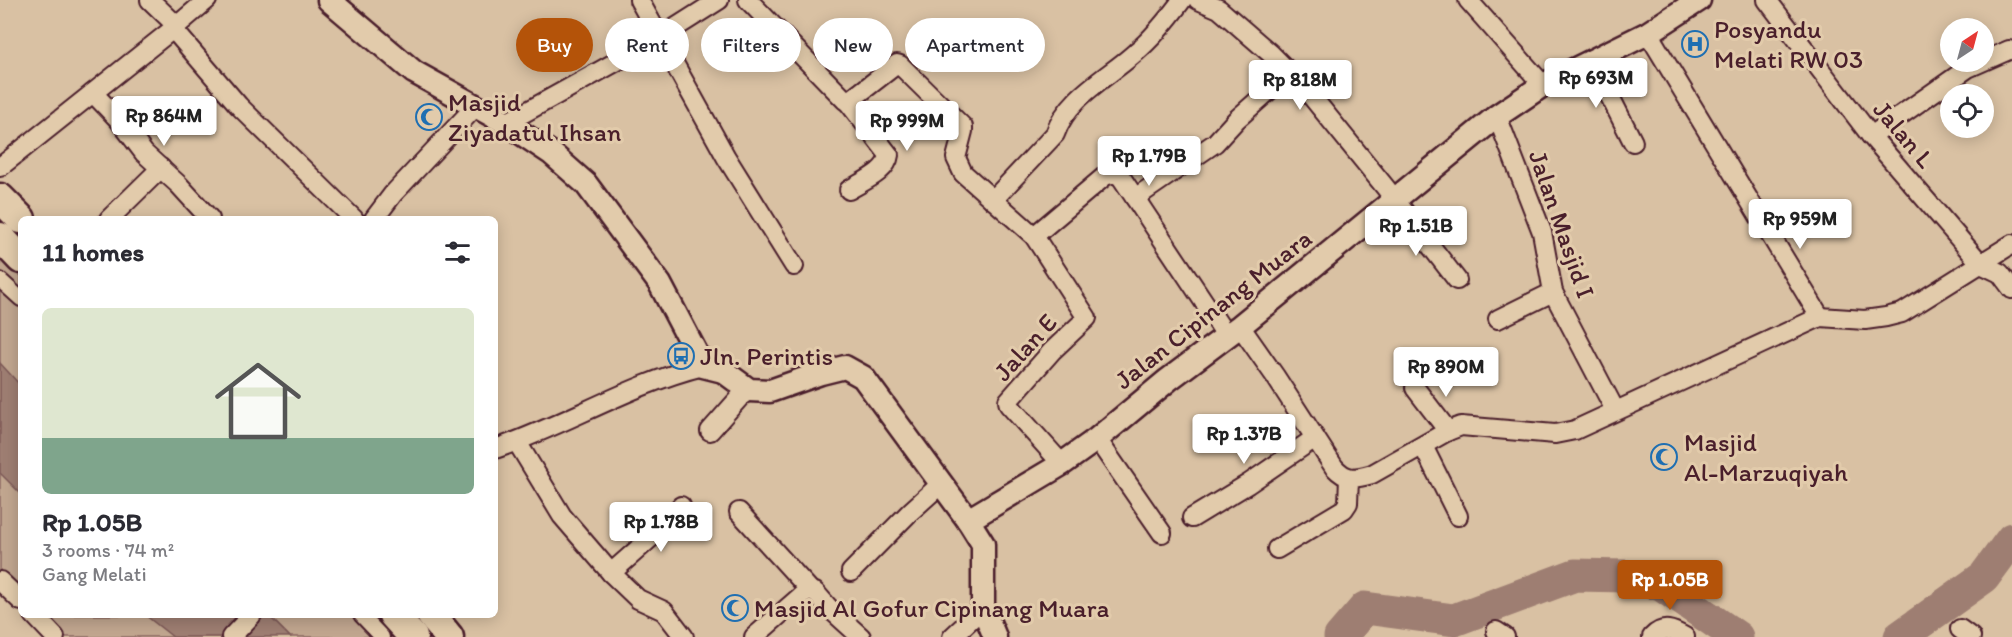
<!DOCTYPE html>
<html lang="en">
<head>
<meta charset="utf-8">
<style>
	:root { --surface:#fff; --page:#f7f7f7; --text:#2b2b33; --muted:#7c7c81; --accent:#b45309 }
	body { margin:0; font-family:Itim,sans-serif; background:var(--page); color:var(--text); height:100vh; display:flex; flex-direction:column; font-size:22px; white-space:nowrap }
	* { box-sizing:border-box; margin:0 }
	p { font-size:20px; color:var(--muted) }
	.icon { flex:none; width:33px; height:33px; fill:none; stroke:currentColor; stroke-width:2; stroke-linecap:round; stroke-linejoin:round }
	.map { position:relative; flex:1; overflow:hidden }
	.sheet { position:absolute; left:18px; top:216px; width:480px; height:402px; display:flex; flex-direction:column; background:var(--surface); border-radius:9px; box-shadow:0 3px 15px #0003 }
	.sheet>* { flex:none }
	.guide { position:absolute; left:516px; top:18px; width:570px; height:54px; display:flex; gap:12px }
	.needle { width:39px; rotate:36deg }
	.tools { position:absolute; left:1940px; top:18px; display:grid; gap:12px }
	.tools a { display:grid; place-items:center; width:54px; height:54px; border-radius:50%; background:var(--surface); box-shadow:0 3px 15px #0003; font-size:30px }
	.price { position:absolute; translate:-50% -51px; padding:0 14px; border-radius:6px; background:#fff; color:#222; font-size:20px; line-height:39px; filter:drop-shadow(0 2px 3px #0008) }
	.price::after { content:''; position:absolute; left:50%; top:36px; width:18px; height:14px; margin-left:-9px; background:inherit; clip-path:polygon(0 0,100% 0,50% 100%) }
	.price.active { background:var(--accent); color:#fff }
	ul { padding:0; list-style:none }
	li { display:grid; align-content:center; gap:12px; height:318px; padding:0 24px }
	li span { display:grid; place-items:center; height:186px; border-radius:9px; color:#555 }
	li>.icon { margin-inline-start:auto }
	span .icon { width:108px; height:108px; fill:#fffc; stroke-width:1 }
	li b { font-size:26px }
	h2 { display:flex; justify-content:space-between; align-items:center; height:72px; padding:0 24px; font-size:26px }
	.chip { padding:0 21px; border-radius:27px; background:var(--surface); box-shadow:0 3px 15px #0003; font-size:21px; line-height:54px }
	.chip.active { background:var(--accent); color:#fff }
	.map>svg:first-child { display:block }
	.green { fill:#c1a68f; stroke:#86625d; stroke-width:1.5 }
	.water { fill:#9e7e72; stroke:#7c5856; stroke-width:1.5 }
	.lines { fill:none; stroke-linecap:round; stroke-linejoin:round }
	.river { stroke:#9e7e72; stroke-width:33 }
	.pedestrian-casing { stroke:#4a1f2b; stroke-width:18 }
	.minor-casing { stroke:#4a1f2b; stroke-width:22 }
	.tertiary-casing { stroke:#4a1f2b; stroke-width:27 }
	.primary-casing { stroke:#4a1f2b; stroke-width:33 }
	.pedestrian { stroke:#e2cbab; stroke-width:14 }
	.minor { stroke:#e2cbab; stroke-width:18 }
	.tertiary { stroke:#e2cbab; stroke-width:22 }
	.primary { stroke:#e2cbab; stroke-width:28 }
	.labels { text-anchor:middle; stroke-width:6; stroke-linejoin:round; paint-order:stroke }
	.poi-label { font-size:26px; fill:#4a1f2b; stroke:#e2cbab; text-anchor:start }
	.street-label { font-size:26px; fill:#4a1f2b; stroke:#e2cbab }
</style>
</head>
<body>
<div class="map">
<svg width="2012" height="637" viewBox="0 0 2012 637">
	<rect width="100%" height="100%" fill="#d9c1a3"/>
	<filter id="ink" filterUnits="userSpaceOnUse"><feTurbulence type="fractalNoise" baseFrequency=".0167" numOctaves="2"/><feDisplacementMap in="SourceGraphic" scale="12" xChannelSelector="R" yChannelSelector="G"/><feConvolveMatrix kernelMatrix="1 2 1 2 8 2 1 2 1" color-interpolation-filters="sRGB"/></filter>
	<g filter="url(#ink)">
		<!-- green -->
		<g class="green">
			<polygon points="0,238 21,259 21,605 0,584"/>
			<polygon points="31,615 250,615 228,637 53,637"/>
			<polygon points="268,615 393,615 413,637 290,637"/>
		</g>
		<!-- water -->
		<g class="water">
			<polygon points="0,363 21,386 21,494 0,473"/>
			<polygon points="145,615 268,615 290,637 173,637"/>
		</g>
		<g class="lines">
			<!-- river -->
			<g class="river">
				<polyline points="1340,637 1365,608 1454,620 1575,575 1626,576 1661,585 1737,637"/>
				<polyline points="1900,637 1984,577 2012,539"/>
			</g>
			<defs>
				<g id="pedestrian">
					<polyline points="0,280 21,299"/>
					<polyline points="361,615 382,637"/>
				</g>
				<g id="minor">
					<polyline points="150,0 177,26"/>
					<polyline points="639,0 726,157 794,266"/>
					<polyline points="748,0 845,100 848,102 897,64 900,65 963,127 963,131 956,158 963,173 1034,236 1087,318 1052,351 1008,401 1009,405 1062,464"/>
					<polyline points="1198,0 1219,9 1271,54 1304,87 1385,187 1457,280"/>
					<polyline points="1468,0 1543,85"/>
					<polyline points="1767,0 1871,136 1981,264 2000,273 2012,289"/>
					<polyline points="173,29 239,106 354,219"/>
					<polyline points="1648,33 1820,317"/>
					<polyline points="1592,61 1633,142"/>
					<polyline points="93,93 119,120 144,153 179,185 210,219"/>
					<path d="M848 102 889 155C887 172 863 181 849 190"/>
					<polyline points="1497,116 1542,232 1553,292 1615,410"/>
					<polyline points="506,123 659,38 719,0"/>
					<polyline points="1871,136 1968,68 2009,50"/>
					<polyline points="0,167 173,29 207,0"/>
					<polyline points="1135,198 1215,143 1237,119 1290,72"/>
					<path d="M993 200 1055 134C1068 96 1109 77 1136 52 1154 37 1168 19 1182 0"/>
					<polyline points="109,219 161,168"/>
					<polyline points="374,219 393,194 475,107"/>
					<polyline points="1034,236 1105,176 1114,173 1121,177 1226,335"/>
					<polyline points="1498,319 1553,292"/>
					<path d="M1240 326 1275 376 1334 467C1347 481 1354 479 1372 474L1448 431 1461 426 1555 434 1575 430 1820 317 1865 320 1886 317 1902 313 2012 244"/>
					<polyline points="1415,388 1448,431"/>
					<polyline points="710,431 741,396 749,390"/>
					<polyline points="1097,439 1162,533"/>
					<polyline points="517,442 562,516 611,573 638,599 664,611 684,637"/>
					<polyline points="1423,446 1458,516"/>
					<path d="M495 449C566 425 630 384 703 366"/>
					<polyline points="739,512 809,589 754,637"/>
					<polyline points="1192,518 1248,484 1315,438"/>
					<polyline points="1277,549 1344,509 1348,503 1349,478"/>
					<polyline points="851,572 910,512 942,483"/>
					<polyline points="611,573 663,527 681,506"/>
					<polyline points="0,581 21,601"/>
					<polyline points="815,592 828,607 861,637"/>
					<polyline points="34,615 55,637"/>
					<polyline points="1960,629 1971,637"/>
					<polyline points="1496,631 1505,637"/>
					<polyline points="231,637 252,615"/>
					<polyline points="952,637 983,608"/>
					<path d="M1652 637C1663 625 1673 630 1685 637"/>
				</g>
				<g id="tertiary">
					<polyline points="329,0 414,72 506,123 551,153 586,184 660,284 703,366 723,371 749,390 770,391 821,373 845,367 863,377 968,520 983,544 983,608 995,637"/>
					<polyline points="968,520 1062,464 1097,439 1168,380 1240,326 1497,116 1543,85 1648,33 1699,0"/>
				</g>
				<g id="primary">
					<polyline points="0,198 21,219"/>
					<polyline points="0,237 21,259"/>
					<polyline points="393,615 413,637"/>
					<polyline points="431,615 449,637"/>
				</g>
			</defs>
			<!-- pedestrian casing -->
			<use href="#pedestrian" class="pedestrian-casing"/>
			<!-- minor casing -->
			<use href="#minor" class="minor-casing"/>
			<!-- tertiary casing -->
			<use href="#tertiary" class="tertiary-casing"/>
			<!-- primary casing -->
			<use href="#primary" class="primary-casing"/>
			<!-- pedestrian -->
			<use href="#pedestrian" class="pedestrian"/>
			<!-- minor -->
			<use href="#minor" class="minor"/>
			<!-- tertiary -->
			<use href="#tertiary" class="tertiary"/>
			<!-- primary -->
			<use href="#primary" class="primary"/>
		</g>
	</g>
	<!-- icons -->
	<defs>
		<symbol id="hospital-ring" viewBox="-11 -11 22 22"><circle r="9.5" fill="#e2cbab" stroke="#1f6fb2" stroke-width="1.5"/><path d="M-5-5h3v3.5h4V-5h3V5h-3V1.5h-4V5h-3Z" fill="#1f6fb2"/></symbol>
		<symbol id="mosque-ring" viewBox="-11 -11 22 22"><circle r="9.5" fill="#e2cbab" stroke="#1f6fb2" stroke-width="1.5"/><path d="M3.5-4.9A6 6 0 1 0 3.5 4.9A5 5 0 1 1 3.5-4.9Z" fill="#1f6fb2"/></symbol>
		<symbol id="bus-ring" viewBox="-11 -11 22 22"><circle r="9.5" fill="#e2cbab" stroke="#1f6fb2" stroke-width="1.5"/><path d="M-5-6H5V4H4V6H2V4H-2V6H-4V4H-5ZM-3.5-4V0h7V-4ZM-3.5 1.2v1.5H-2V1.2ZM2 1.2v1.5H3.5V1.2Z" fill="#1f6fb2"/></symbol>
	</defs>
	<g fill-rule="evenodd">
		<use href="#hospital-ring" x="1680" y="29" width="30" height="30"/>
		<use href="#mosque-ring" x="414" y="102" width="30" height="30"/>
		<use href="#bus-ring" x="666" y="341" width="30" height="30"/>
		<use href="#mosque-ring" x="1649" y="442" width="30" height="30"/>
		<use href="#mosque-ring" x="720" y="593" width="30" height="30"/>
	</g>
	<g class="labels">
		<!-- poi labels -->
		<g class="poi-label">
			<text x="1714" y="38">Posyandu<tspan x="1714" dy="30">Melati RW 03</tspan></text>
			<text x="448" y="111">Masjid<tspan x="448" dy="30">Ziyadatul Ihsan</tspan></text>
			<text x="700" y="365">Jln. Perintis</text>
			<text x="1684" y="451">Masjid<tspan x="1684" dy="30">Al-Marzuqiyah</tspan></text>
			<text x="754" y="617">Masjid Al Gofur Cipinang Muara</text>
		</g>
		<!-- street labels -->
		<g class="street-label">
			<text transform="translate(1904 134) rotate(50)" y="9">Jalan L</text>
			<text transform="translate(1562 224) rotate(71)" y="9">Jalan Masjid I</text>
			<text transform="translate(1213 309) rotate(-38)" y="9">Jalan Cipinang Muara</text>
			<text transform="translate(1025 347) rotate(-48)" y="9">Jalan E</text>
		</g>
	</g>
</svg>
<div class="tools">
<a><svg class="needle" viewBox="-14 -14 28 28"><path d="M0-13l5 13h-10z" fill="#e53935"/><path d="M0 13l5-13h-10z" fill="#7c7c81"/></svg></a>
<a><svg class="icon" aria-label="locate" viewBox="0 0 24 24"><circle cx="12" cy="12" r="6"/><path d="M12 2v4M12 18v4M2 12h4M18 12h4"/></svg></a>
</div>
<b class="price" style="left:1596px;top:109px">Rp 693M</b>
<b class="price" style="left:1300px;top:111px">Rp 818M</b>
<b class="price" style="left:164px;top:147px">Rp 864M</b>
<b class="price" style="left:907px;top:152px">Rp 999M</b>
<b class="price" style="left:1149px;top:187px">Rp 1.79B</b>
<b class="price" style="left:1800px;top:250px">Rp 959M</b>
<b class="price" style="left:1416px;top:257px">Rp 1.51B</b>
<b class="price" style="left:1446px;top:398px">Rp 890M</b>
<b class="price" style="left:1244px;top:465px">Rp 1.37B</b>
<b class="price" style="left:661px;top:553px">Rp 1.78B</b>
<b class="price active" style="left:1670px;top:611px">Rp 1.05B</b>
<div class="guide">
<a class="chip active">Buy</a>
<a class="chip">Rent</a>
<a class="chip">Filters</a>
<a class="chip">New</a>
<a class="chip">Apartment</a>
</div>
<section class="sheet">
<h2>11 homes<svg class="icon" aria-label="filters" viewBox="0 0 24 24"><path d="M4 7h16M4 17h16"/><circle cx="9" cy="7" r="2"/><circle cx="15" cy="17" r="2"/></svg></h2>
<ul>
<li><span style="background:linear-gradient(#dfe7d0 70%,#7fa58c 0)"><svg class="icon" aria-label="home" viewBox="0 0 24 24"><path d="M3 11l9-7 9 7M6 9v11h12V9"/></svg></span><div><b>Rp 1.05B</b><p>3 rooms · 74 m²</p><p>Gang Melati</p></div></li>
</ul>
</section>
</div>
</body>
</html>
